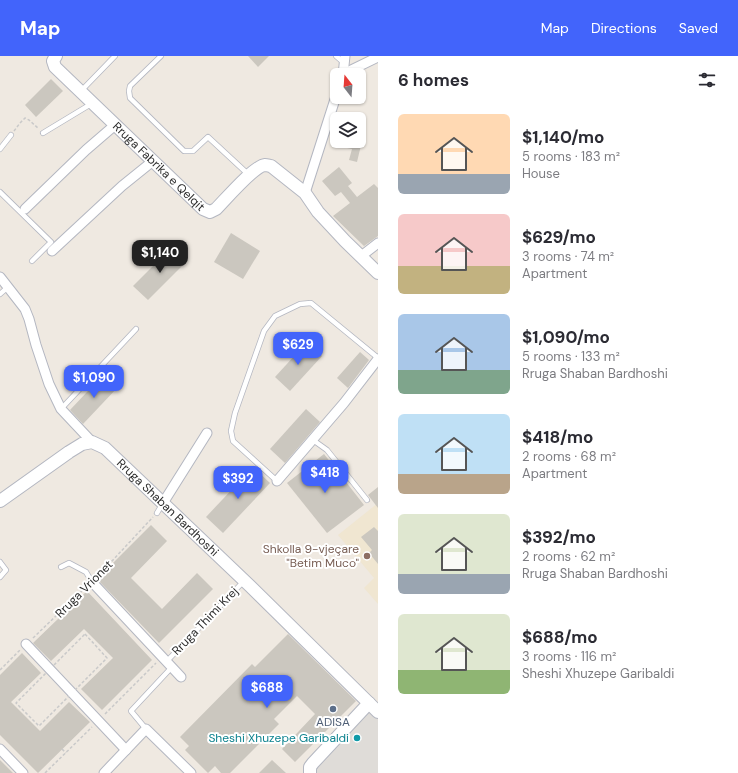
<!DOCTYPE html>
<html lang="en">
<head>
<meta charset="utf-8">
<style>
	:root { --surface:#fff; --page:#f7f7f7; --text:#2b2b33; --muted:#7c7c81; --accent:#4264fb }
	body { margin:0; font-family:"DM Sans",sans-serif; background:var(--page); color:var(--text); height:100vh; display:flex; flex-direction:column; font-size:15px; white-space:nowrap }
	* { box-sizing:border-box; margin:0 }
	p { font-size:13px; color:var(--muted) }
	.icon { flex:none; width:22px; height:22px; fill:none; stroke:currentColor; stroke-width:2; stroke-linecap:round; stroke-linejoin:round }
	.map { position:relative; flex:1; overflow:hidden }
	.panel { display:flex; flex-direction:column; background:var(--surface); width:360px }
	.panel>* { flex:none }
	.needle { width:26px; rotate:343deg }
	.tools { position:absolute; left:330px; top:12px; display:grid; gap:8px }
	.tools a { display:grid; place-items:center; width:36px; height:36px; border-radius:6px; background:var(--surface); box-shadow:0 1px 3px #0004; font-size:20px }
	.price { position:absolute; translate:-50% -34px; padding:0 9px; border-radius:8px; background:var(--accent); color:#fff; font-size:13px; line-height:26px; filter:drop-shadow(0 1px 2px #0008) }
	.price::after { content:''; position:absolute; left:50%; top:24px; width:12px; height:9px; margin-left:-6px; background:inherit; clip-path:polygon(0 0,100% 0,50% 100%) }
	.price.current { background:#222; color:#fff }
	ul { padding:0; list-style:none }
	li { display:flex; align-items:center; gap:12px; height:100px; padding:0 20px }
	li span { display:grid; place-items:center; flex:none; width:112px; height:80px; border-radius:6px; color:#555 }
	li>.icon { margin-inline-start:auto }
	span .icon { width:48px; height:48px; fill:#fffc; stroke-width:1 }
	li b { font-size:17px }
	h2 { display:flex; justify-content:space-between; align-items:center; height:48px; padding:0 20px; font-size:17px }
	header { display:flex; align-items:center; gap:24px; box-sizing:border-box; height:56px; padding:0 20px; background:var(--accent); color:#fff }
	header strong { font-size:19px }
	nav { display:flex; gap:22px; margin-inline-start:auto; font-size:14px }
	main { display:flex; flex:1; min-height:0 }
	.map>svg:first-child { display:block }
	.education { fill:#f0e6d1 }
	.plaza { fill:#dfdcd8 }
	.building { fill:#cbc7bf }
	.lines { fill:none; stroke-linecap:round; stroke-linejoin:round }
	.service-casing { stroke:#b4b7c1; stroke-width:6 }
	.minor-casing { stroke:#b4b7c1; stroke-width:11 }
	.tertiary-casing { stroke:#b4b7c1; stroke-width:14 }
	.path { stroke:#c9c9c9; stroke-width:1.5; stroke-dasharray:3 2; stroke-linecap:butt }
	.service { stroke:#fff; stroke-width:4.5 }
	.minor { stroke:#fff; stroke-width:9 }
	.tertiary { stroke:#fff; stroke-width:12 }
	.education-dot { fill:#8d6e63; stroke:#fff; stroke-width:1.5 }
	.service-dot { fill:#5c6f8a; stroke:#fff; stroke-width:1.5 }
	.culture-dot { fill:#0f9aa8; stroke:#fff; stroke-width:1.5 }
	.labels { text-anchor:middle; stroke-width:4; stroke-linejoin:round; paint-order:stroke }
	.street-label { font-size:12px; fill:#2e2e2e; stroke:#fff }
	.education-label { font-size:12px; fill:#785e54; stroke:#fff; text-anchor:end }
	.service-label { font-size:12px; fill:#4e5e75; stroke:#fff }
	.culture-label { font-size:12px; fill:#0d838f; stroke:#fff; text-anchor:end }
</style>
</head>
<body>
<header>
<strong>Map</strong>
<nav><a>Map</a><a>Directions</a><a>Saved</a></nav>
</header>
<main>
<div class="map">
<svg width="378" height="717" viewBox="0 0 378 717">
	<rect width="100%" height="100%" fill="#efe9e1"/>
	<!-- education -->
	<polygon class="education" points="378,447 378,548 364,532 374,522 338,479"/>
	<!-- plaza -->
	<polygon class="plaza" points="369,647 378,656 378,717 310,717"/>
	<!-- building -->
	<g class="building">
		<polygon points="248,0 269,0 258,11"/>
		<polygon points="51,23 63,35 36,61 25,49"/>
		<polygon points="349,85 362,85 357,106 349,104 352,93 347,92"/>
		<polygon points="339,111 352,127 348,130 357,141 374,128 378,132 378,180 364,190 333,160 350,147 341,136 335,140 322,125"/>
		<polygon points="231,177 260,195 243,223 214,206"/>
		<polygon points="171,192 186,206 148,244 133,230"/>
		<polygon points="307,286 322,300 290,335 275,321"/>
		<polygon points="360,296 369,304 348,332 337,322"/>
		<polygon points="104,318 118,331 83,368 70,354"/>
		<polygon points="306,353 320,366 285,407 270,393"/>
		<polygon points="324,398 364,449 327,477 287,427"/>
		<polygon points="253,411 270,427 223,477 206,461"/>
		<polygon points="378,431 378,452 368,439"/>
		<polygon points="151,469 167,485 131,522 162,553 197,517 213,533 159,587 97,523"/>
		<polygon points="374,471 378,475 378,508 369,497 372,494 361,481"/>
		<polygon points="87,535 152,604 102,654 81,633 113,602 84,573 51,605 33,587"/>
		<polygon points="288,578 356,645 295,706 282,693 315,658 297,640 274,663 279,668 230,717 221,717 215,710 208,717 185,694 189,690 180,681 252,608 255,611"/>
		<polygon points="22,597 41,617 11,646 40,675 69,646 90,666 38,717 0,679 0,619"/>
		<polygon points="0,704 13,717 0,717"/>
		<polygon points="272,704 286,717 259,717"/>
	</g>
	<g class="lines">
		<defs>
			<g id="service">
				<polyline points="161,0 130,30 129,35 130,42 184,95 193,95 208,81 249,119"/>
				<polyline points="336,0 343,6"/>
				<polyline points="81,35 115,0"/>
				<polyline points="43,77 91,48"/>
				<polyline points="0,93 11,79"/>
				<polyline points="0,136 51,186 32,205"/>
				<polyline points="0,238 8,231"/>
				<polyline points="61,353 136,273"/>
				<polyline points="313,384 327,394 367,444"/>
				<polyline points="277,425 233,385 231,375 235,357 264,275 275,260 300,248 311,247 378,302"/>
				<polyline points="157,457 163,447"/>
				<polyline points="0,506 6,514 0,521"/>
				<polyline points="61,511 69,507 86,516 92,526"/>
				<polyline points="167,605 244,525"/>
				<polyline points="146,673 131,655 172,611"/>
			</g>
			<g id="minor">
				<polyline points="343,18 378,1"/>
				<polyline points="343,19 345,0"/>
				<polyline points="305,137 337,37"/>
				<polyline points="25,153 86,94 115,69"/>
				<polyline points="52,195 122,130 153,105"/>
				<polyline points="360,201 378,187"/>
				<polyline points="0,221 25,253 29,263 36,289 49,328 61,353 92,386"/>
				<polyline points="277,425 344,347 378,303"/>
				<polyline points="163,447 207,377"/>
				<polyline points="92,526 181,621"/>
				<polyline points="26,588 126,694"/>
				<polyline points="0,693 23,717"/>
				<polyline points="104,717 146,673 191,717"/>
			</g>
			<g id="tertiary">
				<path id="s1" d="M56 0 53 5 55 11 203 153 210 156 216 153C225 144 254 110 265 109 267 109 270 110 271 110L305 137 318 156 345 185 378 217"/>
				<path id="s2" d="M0 445 69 396 82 388 92 386 105 392 250 530 378 656"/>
				<polyline points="310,717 310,711 313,707 369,647"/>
			</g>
		</defs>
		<!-- service casing -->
		<use href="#service" class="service-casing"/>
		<!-- minor casing -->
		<use href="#minor" class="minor-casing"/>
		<!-- tertiary casing -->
		<use href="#tertiary" class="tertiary-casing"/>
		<!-- path -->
		<g class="path">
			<polyline points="14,75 20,67 25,62 29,64 39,73"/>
			<polyline points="98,520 153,461"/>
			<polygon points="85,578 107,602 39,670 16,647"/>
			<polyline points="33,582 85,532"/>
			<polyline points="0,614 20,594"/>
			<polyline points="105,658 156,607"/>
			<polyline points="62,693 66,697"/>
			<polyline points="45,717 92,671"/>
		</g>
		<!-- service -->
		<use href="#service" class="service"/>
		<!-- minor -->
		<use href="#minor" class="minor"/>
		<!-- tertiary -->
		<use href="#tertiary" class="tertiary"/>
	</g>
	<!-- markers -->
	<circle class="education-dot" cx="367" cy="500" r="4"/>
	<circle class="service-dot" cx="333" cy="653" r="4"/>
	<circle class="culture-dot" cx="357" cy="682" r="4"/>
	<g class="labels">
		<!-- street labels -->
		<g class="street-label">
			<text dy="4" stroke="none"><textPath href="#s1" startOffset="156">Rruga Fabrika e Qelqit</textPath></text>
			<text dy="4" stroke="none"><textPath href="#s2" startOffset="211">Rruga Shaban Bardhoshi</textPath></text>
			<text transform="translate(84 533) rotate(-45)" y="4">Rruga Vrionet</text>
			<text transform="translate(205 565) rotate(-46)" y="4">Rruga Thimi Krej</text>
		</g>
		<!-- education labels -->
		<g class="education-label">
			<text x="359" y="497">Shkolla 9-vjeçare<tspan x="359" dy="14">"Betim Muco"</tspan></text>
		</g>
		<!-- service labels -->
		<g class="service-label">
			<text x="333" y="670">ADISA</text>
		</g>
		<!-- culture labels -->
		<g class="culture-label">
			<text x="349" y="686">Sheshi Xhuzepe Garibaldi</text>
		</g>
	</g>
</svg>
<div class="tools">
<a><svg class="needle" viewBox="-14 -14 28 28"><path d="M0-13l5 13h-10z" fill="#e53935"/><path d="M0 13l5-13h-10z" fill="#7c7c81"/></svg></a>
<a><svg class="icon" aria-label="layers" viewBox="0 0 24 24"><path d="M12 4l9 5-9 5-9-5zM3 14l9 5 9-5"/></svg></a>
</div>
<b class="price current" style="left:160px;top:218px">$1,140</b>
<b class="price" style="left:298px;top:310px">$629</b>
<b class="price" style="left:94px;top:343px">$1,090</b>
<b class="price" style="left:325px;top:438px">$418</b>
<b class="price" style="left:238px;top:444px">$392</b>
<b class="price" style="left:267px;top:653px">$688</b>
</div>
<section class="panel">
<h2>6 homes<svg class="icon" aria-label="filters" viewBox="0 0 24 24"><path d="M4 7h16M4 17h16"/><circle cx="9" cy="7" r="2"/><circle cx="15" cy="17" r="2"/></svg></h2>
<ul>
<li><span style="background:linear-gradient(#ffd9b3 75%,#9aa5b1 0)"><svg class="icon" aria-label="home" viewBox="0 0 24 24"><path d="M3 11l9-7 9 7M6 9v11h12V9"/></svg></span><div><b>$1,140/mo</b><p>5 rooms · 183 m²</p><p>House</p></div></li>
<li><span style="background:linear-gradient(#f6c9c9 65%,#c2b280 0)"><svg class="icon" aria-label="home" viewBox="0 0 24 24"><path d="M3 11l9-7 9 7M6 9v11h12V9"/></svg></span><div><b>$629/mo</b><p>3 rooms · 74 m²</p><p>Apartment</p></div></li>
<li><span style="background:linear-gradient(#a9c7e8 70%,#7fa58c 0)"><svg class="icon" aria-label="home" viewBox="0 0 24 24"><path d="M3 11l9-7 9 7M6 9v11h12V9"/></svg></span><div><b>$1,090/mo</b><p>5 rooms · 133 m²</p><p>Rruga Shaban Bardhoshi</p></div></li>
<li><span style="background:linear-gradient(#bfe0f5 75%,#b9a48a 0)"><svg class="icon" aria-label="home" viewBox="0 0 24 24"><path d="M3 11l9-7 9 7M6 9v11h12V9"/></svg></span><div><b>$418/mo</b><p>2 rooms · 68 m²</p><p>Apartment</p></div></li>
<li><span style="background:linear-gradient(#dfe7d0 75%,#9aa5b1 0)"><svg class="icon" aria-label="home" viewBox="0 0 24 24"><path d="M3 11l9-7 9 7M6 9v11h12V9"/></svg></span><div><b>$392/mo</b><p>2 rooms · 62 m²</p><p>Rruga Shaban Bardhoshi</p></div></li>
<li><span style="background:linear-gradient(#dfe7d0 70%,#8fb573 0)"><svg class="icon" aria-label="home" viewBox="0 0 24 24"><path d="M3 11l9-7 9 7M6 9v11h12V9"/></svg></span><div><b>$688/mo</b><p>3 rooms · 116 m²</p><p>Sheshi Xhuzepe Garibaldi</p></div></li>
</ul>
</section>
</main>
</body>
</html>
